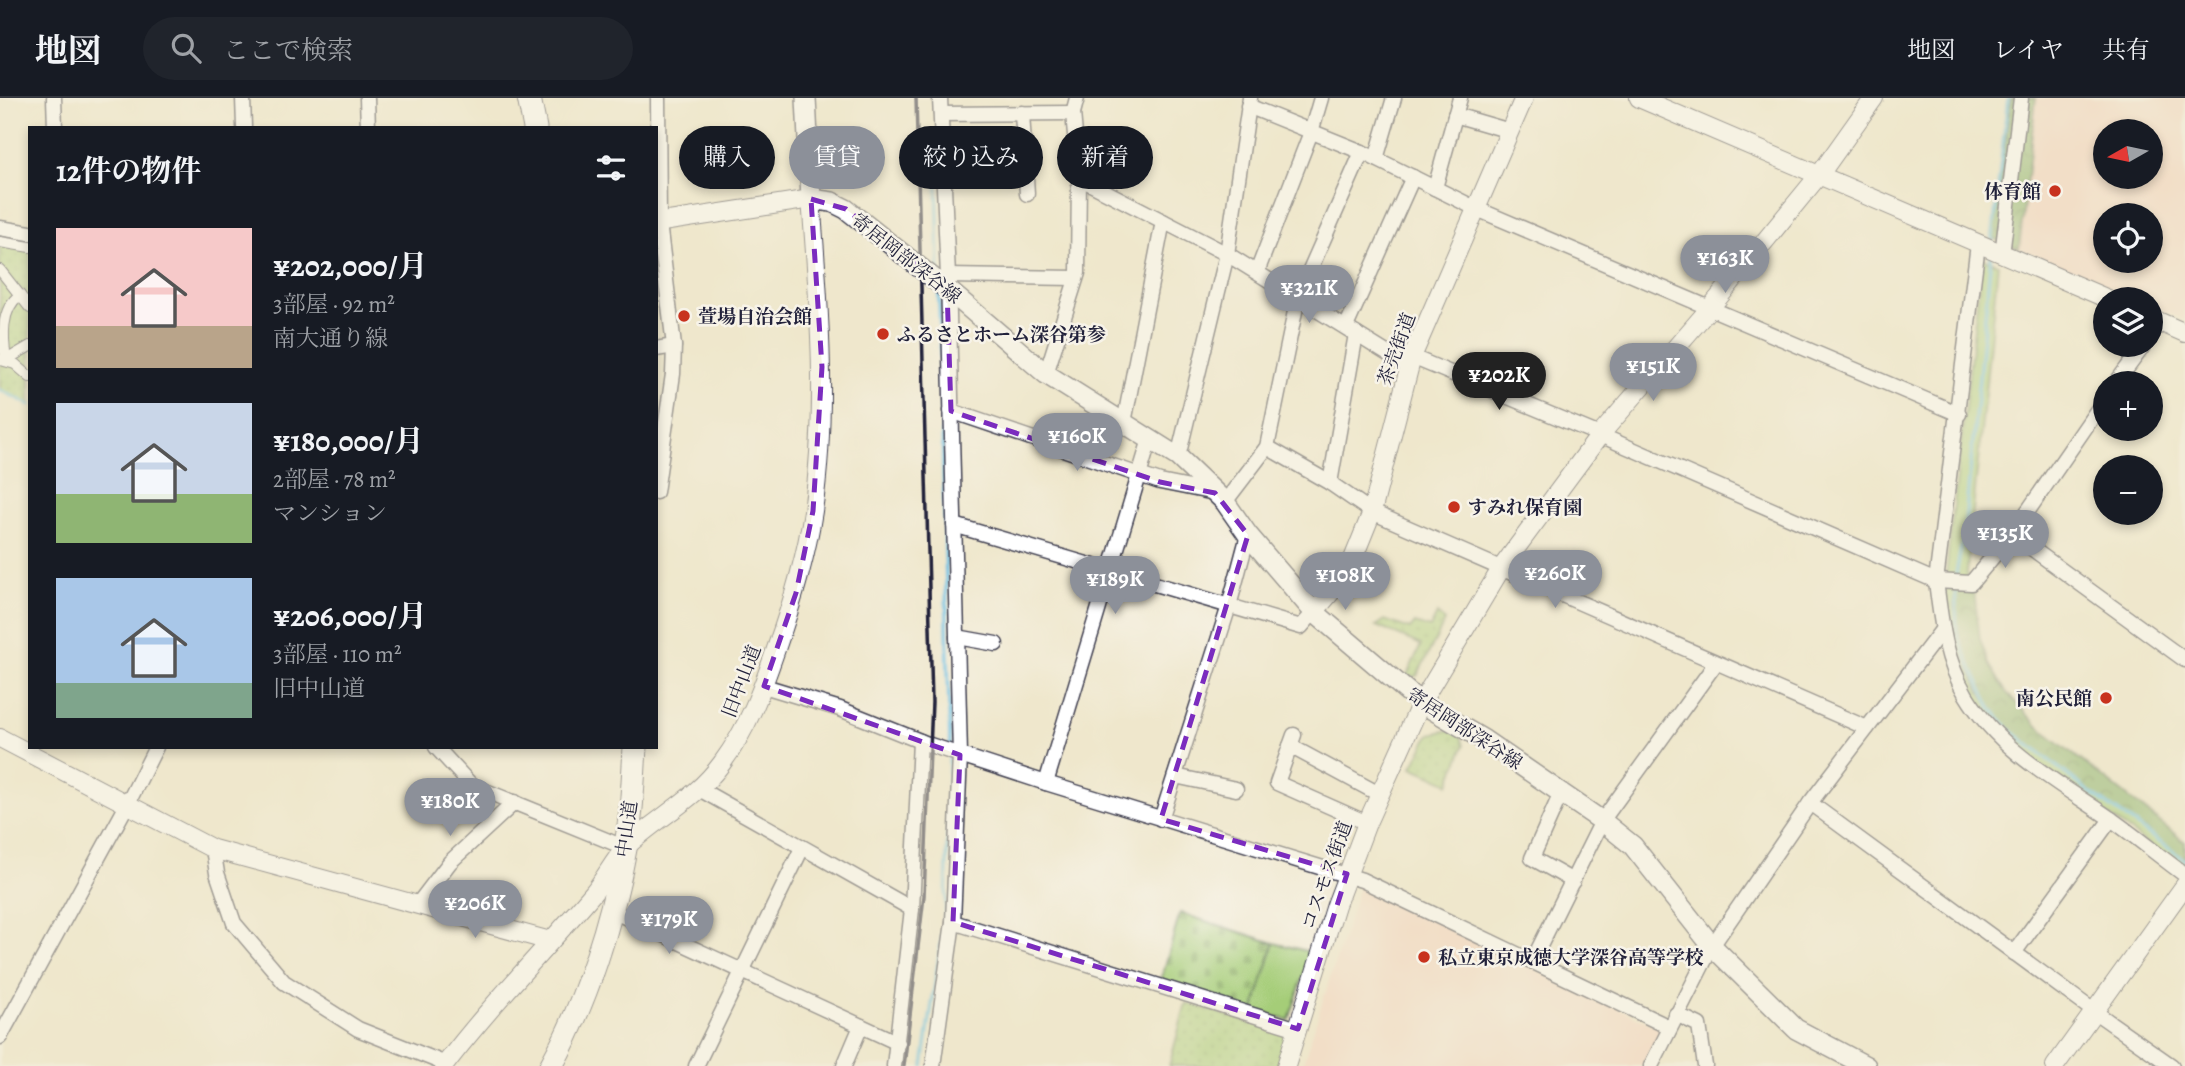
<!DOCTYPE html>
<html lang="ja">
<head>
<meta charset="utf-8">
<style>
	:root { --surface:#171b24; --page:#20242c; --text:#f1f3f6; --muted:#9ea1a6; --line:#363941; --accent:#8c9099 }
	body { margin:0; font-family:Alegreya,"Noto Serif JP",serif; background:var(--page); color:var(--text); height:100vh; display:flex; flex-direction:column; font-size:26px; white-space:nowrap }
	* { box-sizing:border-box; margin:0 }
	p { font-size:23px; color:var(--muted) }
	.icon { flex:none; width:38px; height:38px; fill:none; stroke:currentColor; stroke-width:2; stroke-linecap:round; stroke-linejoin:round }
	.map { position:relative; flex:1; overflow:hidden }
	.panel { position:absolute; left:28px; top:28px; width:630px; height:623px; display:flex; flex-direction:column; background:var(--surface); border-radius:0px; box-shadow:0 4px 10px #0003 }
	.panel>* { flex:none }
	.guide { position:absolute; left:679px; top:28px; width:665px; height:63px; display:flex; gap:14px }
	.needle { width:46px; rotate:261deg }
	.buttons { position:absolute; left:2093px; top:21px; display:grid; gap:14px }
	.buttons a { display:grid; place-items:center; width:70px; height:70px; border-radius:50%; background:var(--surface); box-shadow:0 4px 10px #0003; font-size:35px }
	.price { position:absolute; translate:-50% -60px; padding:0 16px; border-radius:24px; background:var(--accent); color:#fff; font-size:23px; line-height:46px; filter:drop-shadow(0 2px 4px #0008) }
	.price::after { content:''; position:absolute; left:50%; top:42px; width:21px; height:16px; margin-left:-10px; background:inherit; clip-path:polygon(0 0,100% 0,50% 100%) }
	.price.selected { background:#222; color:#fff }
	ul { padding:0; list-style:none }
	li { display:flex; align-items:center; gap:21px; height:175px; padding:0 28px }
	li span { display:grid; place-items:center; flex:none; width:196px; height:140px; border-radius:0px; color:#555 }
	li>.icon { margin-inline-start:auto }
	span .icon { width:84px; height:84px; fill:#fffc; stroke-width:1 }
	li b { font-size:30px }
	h2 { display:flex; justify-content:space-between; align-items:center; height:84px; padding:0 28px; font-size:30px }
	.tag { padding:0 24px; border-radius:32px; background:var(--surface); box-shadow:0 4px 10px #0003; font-size:24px; line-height:63px }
	.tag.selected { background:var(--accent); color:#fff }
	header { display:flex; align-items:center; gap:42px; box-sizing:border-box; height:98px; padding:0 35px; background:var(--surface); border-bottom:2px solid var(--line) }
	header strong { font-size:33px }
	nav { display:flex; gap:38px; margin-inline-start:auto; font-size:24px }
	.search { width:490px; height:63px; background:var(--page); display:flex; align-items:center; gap:18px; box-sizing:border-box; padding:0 24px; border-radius:38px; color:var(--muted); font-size:26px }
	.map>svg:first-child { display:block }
	.built { fill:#f5d3c1; fill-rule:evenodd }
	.grass { fill:#a5cd78; stroke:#64785a; stroke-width:2 }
	.forest { fill:url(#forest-crowns); stroke:#536952; stroke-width:2 }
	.cemetery { fill:url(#cemetery-stones); stroke:#64785a; stroke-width:2 }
	.park { fill:url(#park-dots); stroke:#64785a; stroke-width:2 }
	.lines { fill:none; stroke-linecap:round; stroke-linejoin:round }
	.stream { stroke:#67c0e4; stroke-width:3.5 }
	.pedestrian-casing { stroke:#414051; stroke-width:12 }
	.minor-casing { stroke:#414051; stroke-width:17 }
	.tertiary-casing { stroke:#414051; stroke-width:20 }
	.secondary-casing { stroke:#414051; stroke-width:22 }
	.trunk-casing { stroke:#414051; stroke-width:25 }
	.pedestrian { stroke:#fff; stroke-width:10 }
	.minor { stroke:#fff; stroke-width:14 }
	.tertiary { stroke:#fff; stroke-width:18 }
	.secondary { stroke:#fff; stroke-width:19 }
	.trunk { stroke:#fff; stroke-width:23 }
	.rail { stroke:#22223b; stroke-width:3.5 }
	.marked { fill:none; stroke:#7b2cbf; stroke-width:5; stroke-dasharray:14 9; stroke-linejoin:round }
	.poi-dot { fill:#c8321e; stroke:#f7f3e8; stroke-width:2.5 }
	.labels { text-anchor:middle; stroke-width:5; stroke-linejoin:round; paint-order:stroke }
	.poi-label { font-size:19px; font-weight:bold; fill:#22223b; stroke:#f7f3e8; text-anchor:start }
	.street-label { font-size:19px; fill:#22223b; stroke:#f7f3e8 }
</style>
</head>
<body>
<header>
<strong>地図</strong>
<div class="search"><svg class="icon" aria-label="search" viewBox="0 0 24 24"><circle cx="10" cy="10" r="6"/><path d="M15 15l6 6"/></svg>ここで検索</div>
<nav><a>地図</a><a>レイヤ</a><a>共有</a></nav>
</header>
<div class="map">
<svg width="2185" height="968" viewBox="0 0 2185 968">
	<defs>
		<pattern id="forest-crowns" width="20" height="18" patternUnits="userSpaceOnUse" patternTransform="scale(1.75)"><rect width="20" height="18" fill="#84b068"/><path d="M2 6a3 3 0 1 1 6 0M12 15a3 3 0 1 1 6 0" fill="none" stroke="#6c8f57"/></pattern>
		<pattern id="cemetery-stones" width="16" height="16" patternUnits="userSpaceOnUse" patternTransform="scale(1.75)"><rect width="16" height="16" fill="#a5cd78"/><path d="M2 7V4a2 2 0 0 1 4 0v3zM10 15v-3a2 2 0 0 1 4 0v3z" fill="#8eb069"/></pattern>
		<pattern id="park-dots" width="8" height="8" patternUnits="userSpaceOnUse" patternTransform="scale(1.75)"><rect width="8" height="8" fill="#a5cd78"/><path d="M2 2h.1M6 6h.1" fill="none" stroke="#8eb069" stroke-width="1.8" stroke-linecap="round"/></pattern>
	</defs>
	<rect width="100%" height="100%" fill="#f7f3e8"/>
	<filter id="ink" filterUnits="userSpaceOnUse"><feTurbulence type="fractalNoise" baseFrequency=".0143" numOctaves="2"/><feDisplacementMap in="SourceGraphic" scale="14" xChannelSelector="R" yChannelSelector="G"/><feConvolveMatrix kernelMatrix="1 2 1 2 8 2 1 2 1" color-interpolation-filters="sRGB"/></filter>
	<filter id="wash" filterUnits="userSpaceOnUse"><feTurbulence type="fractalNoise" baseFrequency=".00686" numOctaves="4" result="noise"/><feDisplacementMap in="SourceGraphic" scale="28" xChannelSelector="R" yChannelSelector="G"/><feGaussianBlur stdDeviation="1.57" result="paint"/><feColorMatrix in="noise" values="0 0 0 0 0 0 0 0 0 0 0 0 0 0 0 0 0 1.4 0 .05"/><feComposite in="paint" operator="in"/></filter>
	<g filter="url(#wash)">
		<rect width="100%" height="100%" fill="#efe7cc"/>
		<!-- built -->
		<g class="built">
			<path d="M2029 0H2185V222L2151 207V201H2137L2021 151 2011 144ZM2105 33H2151V79H2105ZM2105 117H2151V163H2105Z"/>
			<polygon points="1360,786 1662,931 1648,968 1302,968"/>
		</g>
		<!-- grass -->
		<g class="grass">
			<polygon points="1982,160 1998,166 1966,482 1955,483 1954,511 2010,632 2088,693 2185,762 2185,773 2020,654 1970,594 1946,529 1945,485"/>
			<polygon points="1274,845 1311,854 1289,922 1253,914"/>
		</g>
		<!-- forest -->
		<g class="forest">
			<polygon points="2011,0 2036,0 2019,151 1992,140"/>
			<path d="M1974 493 1980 541 1989 566 2006 594 2040 630 2185 744V762C2138 729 2091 696 2046 660 2026 644 2006 631 1991 610 1968 577 1953 534 1955 494Z"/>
		</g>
		<!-- cemetery -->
		<polygon class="cemetery" points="1180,815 1274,845 1253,914 1160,886"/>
		<!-- park -->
		<g class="park">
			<polygon points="0,130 30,135 30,307 0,292"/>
			<polygon points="1437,516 1445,523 1417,578 1406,579 1421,547 1376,528 1385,522 1410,531 1415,525 1430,530"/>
			<polygon points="1449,632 1461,638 1464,648 1449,686 1412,669 1430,636"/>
			<polygon points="1186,905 1289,936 1278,968 1169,968"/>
		</g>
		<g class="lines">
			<!-- stream -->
			<g class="stream">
				<polyline points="937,82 939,175"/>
				<polyline points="1992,144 2008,0"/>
				<polyline points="939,195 950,648"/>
				<polyline points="0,292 30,307"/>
				<polyline points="1955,481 1964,435 1991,156"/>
				<polyline points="1955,489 1957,536 1967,561 1991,610 2010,632 2088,693 2185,762"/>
				<polyline points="923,968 946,809 949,659"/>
			</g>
		</g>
	</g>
	<g filter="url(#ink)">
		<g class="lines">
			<defs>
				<g id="pedestrian">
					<polyline points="0,144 30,149"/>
					<polyline points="0,172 30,210"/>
					<path d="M20 197C0 211 3 241 6 262L30 248"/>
					<polyline points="1,262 15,266 30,279"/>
				</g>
				<g id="minor">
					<polyline points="54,0 55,30"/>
					<polyline points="243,0 244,29"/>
					<polyline points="367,0 368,30"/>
					<polyline points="1248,8 1362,54 1477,111 1959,316"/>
					<polyline points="1022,15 1027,96"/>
					<polyline points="941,16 1073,15"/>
					<polyline points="1455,17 1510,33"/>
					<polyline points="1376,61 1394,0"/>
					<polyline points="1079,80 1227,156 1409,269"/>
					<polyline points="1435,90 1460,0"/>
					<polyline points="0,130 30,135"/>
					<path d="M1978 146 1936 483C1941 523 1945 562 1966 597 1999 652 2057 684 2108 719 2134 737 2159 758 2185 777"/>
					<polyline points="2002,157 2021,0"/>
					<polyline points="1257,174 1311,34 1321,0"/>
					<polyline points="948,178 1076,180"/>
					<polyline points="1346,229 1413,79"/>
					<polyline points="2151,237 2160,224"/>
					<polyline points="656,251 674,248"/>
					<polyline points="1412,259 1600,337 1936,483 1971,485 2012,436 2105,301"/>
					<polyline points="1046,276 1078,175 1079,80 1073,15 1077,0"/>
					<polyline points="2116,285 2144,247"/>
					<polyline points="951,313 1160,384 1215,395"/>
					<polyline points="1124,325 1163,123"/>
					<polyline points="1267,349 1330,385 1372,414 1867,630"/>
					<polyline points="1178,359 1227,156 1250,0"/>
					<polyline points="1330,385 1356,236"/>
					<polyline points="656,394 673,276 674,248 659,125 658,0"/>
					<polyline points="1225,404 1267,349 1298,199 1362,54"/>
					<polyline points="954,427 1301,529 1314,514"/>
					<polyline points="2012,436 2185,562"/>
					<polyline points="957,539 996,546"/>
					<polyline points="764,588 840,611 930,647 1046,685 1362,782 1669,929"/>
					<polyline points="1294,637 1277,685 1367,725"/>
					<polyline points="1290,648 1379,696"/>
					<polyline points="436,649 471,687 626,750"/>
					<polyline points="1175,678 1236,691"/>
					<polyline points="1046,685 1150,341"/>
					<polyline points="701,692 912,811"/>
					<polyline points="1561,695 1532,760 1573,783"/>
					<polyline points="1810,705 2095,914 2172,968"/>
					<polyline points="1161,721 1229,508 1248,437"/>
					<polyline points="213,751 217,775 234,825 284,884 358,931 446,966"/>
					<polyline points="418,806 450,764 515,704"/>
					<polyline points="610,812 898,945"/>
					<polyline points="953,824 1298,931"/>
					<polyline points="2014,855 2111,721"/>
					<polyline points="1533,862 1602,723 1716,565"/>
					<polyline points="1676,916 1699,927 1705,968"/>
					<polyline points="0,939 127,707 156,649"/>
					<polyline points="696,968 802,750"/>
					<polyline points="844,968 861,928"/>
					<polyline points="894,968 912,811 920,643"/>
					<polyline points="933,968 953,824 960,657 948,178 940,0"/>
					<polyline points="1651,968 1712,848 1810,705 1942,532"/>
				</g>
				<g id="tertiary">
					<polyline points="1639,0 2108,201"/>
					<polyline points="2151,220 2185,235"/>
					<polyline points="1314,514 1345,478 1351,466 1372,414 1412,259 1524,0"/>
					<polyline points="0,640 213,751 550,843"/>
					<path d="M444 968C490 907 544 853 593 795 605 781 614 761 627 748 659 718 695 702 722 665 748 630 762 592 776 551 792 506 806 460 813 413 828 309 819 205 811 101L656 125"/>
					<polyline points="1286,968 1336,807 1367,725 1421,605 1502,469 1600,337 1710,210 1820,76 1874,0"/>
					<polyline points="2055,968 2185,787"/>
				</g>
				<polyline id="secondary" points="806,0 811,101 832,104 846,111 947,191 1046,276 1178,359 1225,404 1248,437 1314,514 1421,605 1484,642 1602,723 1633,748 1712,848 1796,931 1866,968"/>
				<g id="trunk">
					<polyline points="529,0 535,30"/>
					<path d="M551 968C586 904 612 823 625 751 632 718 633 683 635 649"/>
				</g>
			</defs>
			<!-- pedestrian casing -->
			<use href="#pedestrian" class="pedestrian-casing"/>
			<!-- minor casing -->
			<use href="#minor" class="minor-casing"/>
			<!-- tertiary casing -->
			<use href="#tertiary" class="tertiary-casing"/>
			<!-- secondary casing -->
			<use href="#secondary" class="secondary-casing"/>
			<!-- trunk casing -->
			<use href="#trunk" class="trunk-casing"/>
			<!-- pedestrian -->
			<use href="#pedestrian" class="pedestrian"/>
			<!-- minor -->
			<use href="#minor" class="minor"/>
			<!-- tertiary -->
			<use href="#tertiary" class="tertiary"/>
			<!-- secondary -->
			<use href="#secondary" class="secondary"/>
			<!-- trunk -->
			<use href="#trunk" class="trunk"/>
			<!-- rail -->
			<polyline class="rail" points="904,968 924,798 932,604 916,0"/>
		</g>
	</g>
	<!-- marked area -->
	<path d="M0 0H2185V968H0ZM811 101 846 111 947 191 951 313 1160 384 1215 395 1248 437 1161 721 1347 776 1298 931 953 824 960 657 764 588 796 495 813 413 822 269Z" fill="#efe7cc" fill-opacity=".55" fill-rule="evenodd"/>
	<path class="marked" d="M811 101 846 111 947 191 951 313 1160 384 1215 395 1248 437 1161 721 1347 776 1298 931 953 824 960 657 764 588 796 495 813 413 822 269Z"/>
	<!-- markers -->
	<g class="poi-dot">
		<circle cx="2055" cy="93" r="7"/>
		<circle cx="684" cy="218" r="7"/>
		<circle cx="883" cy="236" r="7"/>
		<circle cx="1454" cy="409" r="7"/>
		<circle cx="2106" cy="600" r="7"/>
		<circle cx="1424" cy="859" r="7"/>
	</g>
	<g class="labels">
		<!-- poi labels -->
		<g class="poi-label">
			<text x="2041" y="100" text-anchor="end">体育館</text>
			<text x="698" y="225">萱場自治会館</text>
			<text x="897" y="243">ふるさとホーム深谷第参</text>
			<text x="1468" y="416">すみれ保育園</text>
			<text x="2092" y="607" text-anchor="end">南公民館</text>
			<text x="1438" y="866">私立東京成徳大学深谷高等学校</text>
		</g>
		<!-- street labels -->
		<g class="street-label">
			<text transform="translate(907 160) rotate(38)" y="7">寄居岡部深谷線</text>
			<text transform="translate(1396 251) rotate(-70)" y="7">茶売街道</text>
			<text transform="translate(741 583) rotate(-69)" y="7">旧中山道</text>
			<text transform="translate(1465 630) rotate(33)" y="7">寄居岡部深谷線</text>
			<text transform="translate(626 731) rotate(-82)" y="7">中山道</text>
			<text transform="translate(1326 777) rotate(-70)" y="7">コスモス街道</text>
		</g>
	</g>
</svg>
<div class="buttons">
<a><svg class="needle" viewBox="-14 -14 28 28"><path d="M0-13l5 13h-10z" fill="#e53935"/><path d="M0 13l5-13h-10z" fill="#9ea1a6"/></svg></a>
<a><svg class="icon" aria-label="locate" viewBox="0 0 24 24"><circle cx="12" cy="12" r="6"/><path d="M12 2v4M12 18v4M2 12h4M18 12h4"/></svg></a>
<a><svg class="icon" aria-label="layers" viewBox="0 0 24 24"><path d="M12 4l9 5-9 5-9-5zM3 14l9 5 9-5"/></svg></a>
<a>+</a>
<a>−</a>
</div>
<b class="price" style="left:1725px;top:197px">¥163K</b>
<b class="price" style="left:1309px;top:227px">¥321K</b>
<b class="price" style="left:1653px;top:305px">¥151K</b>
<b class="price selected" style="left:1499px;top:314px">¥202K</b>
<b class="price" style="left:1077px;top:375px">¥160K</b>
<b class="price" style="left:2005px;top:472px">¥135K</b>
<b class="price" style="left:1555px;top:512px">¥260K</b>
<b class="price" style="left:1345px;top:514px">¥108K</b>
<b class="price" style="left:1115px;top:518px">¥189K</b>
<b class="price" style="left:450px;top:740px">¥180K</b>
<b class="price" style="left:475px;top:842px">¥206K</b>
<b class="price" style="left:669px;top:858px">¥179K</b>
<div class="guide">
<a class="tag">購入</a>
<a class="tag selected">賃貸</a>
<a class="tag">絞り込み</a>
<a class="tag">新着</a>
</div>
<section class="panel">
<h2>12件の物件<svg class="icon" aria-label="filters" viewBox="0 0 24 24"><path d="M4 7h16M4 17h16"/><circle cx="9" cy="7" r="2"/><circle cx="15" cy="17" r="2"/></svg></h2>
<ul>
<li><span style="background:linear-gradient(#f6c9c9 70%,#b9a48a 0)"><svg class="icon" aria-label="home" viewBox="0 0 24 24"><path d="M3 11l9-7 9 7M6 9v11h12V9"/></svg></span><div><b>¥202,000/月</b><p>3部屋 · 92 m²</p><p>南大通り線</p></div></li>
<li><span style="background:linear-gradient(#c9d6e8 65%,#8fb573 0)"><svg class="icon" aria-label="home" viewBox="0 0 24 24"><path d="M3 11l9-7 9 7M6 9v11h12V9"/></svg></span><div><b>¥180,000/月</b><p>2部屋 · 78 m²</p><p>マンション</p></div></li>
<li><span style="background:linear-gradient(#a9c7e8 75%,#7fa58c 0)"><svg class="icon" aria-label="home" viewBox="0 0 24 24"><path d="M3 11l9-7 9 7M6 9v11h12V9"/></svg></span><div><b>¥206,000/月</b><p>3部屋 · 110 m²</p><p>旧中山道</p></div></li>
</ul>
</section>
</div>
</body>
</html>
